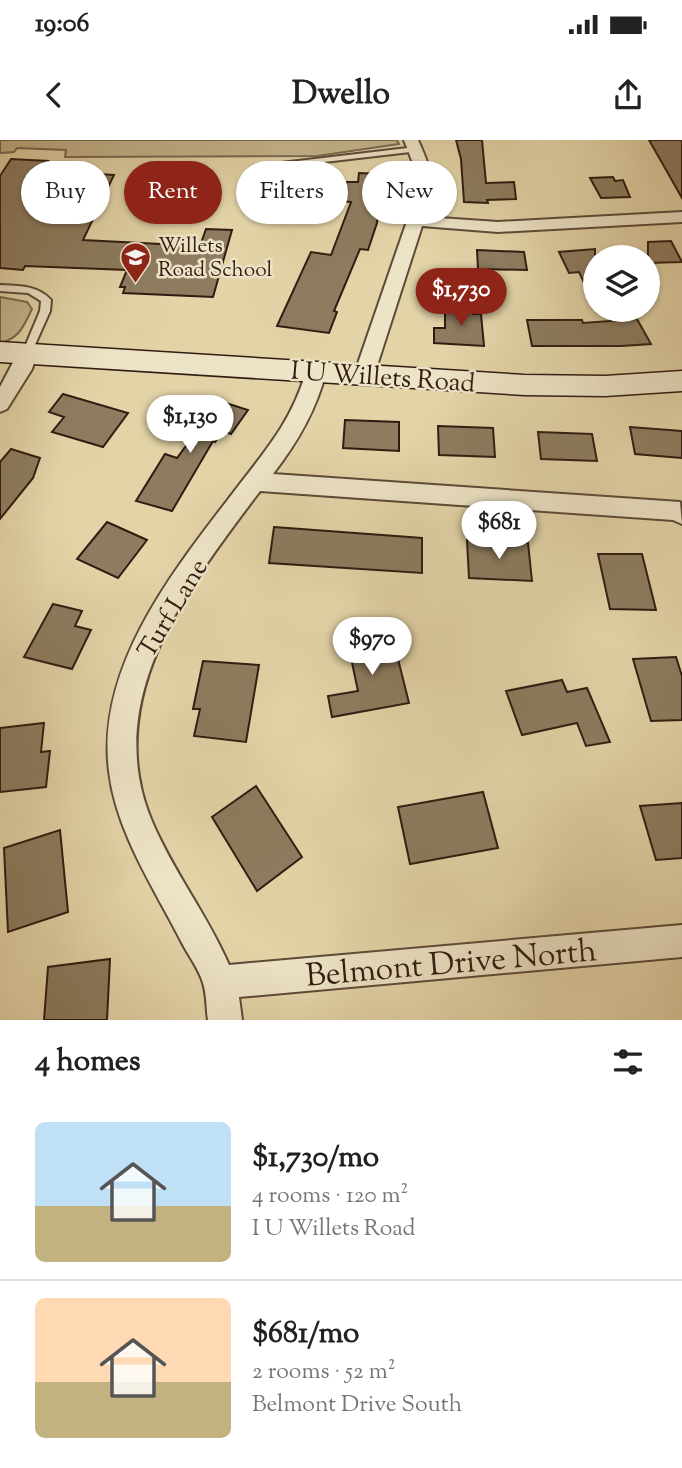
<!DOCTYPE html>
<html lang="en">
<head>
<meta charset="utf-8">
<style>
	:root { --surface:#fff; --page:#f6f6f6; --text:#222; --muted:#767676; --line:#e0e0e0; --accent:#8f2418 }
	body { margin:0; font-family:"Sorts Mill Goudy",serif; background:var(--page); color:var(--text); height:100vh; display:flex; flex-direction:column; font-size:26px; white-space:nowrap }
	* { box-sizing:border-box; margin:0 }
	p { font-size:23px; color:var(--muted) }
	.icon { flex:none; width:38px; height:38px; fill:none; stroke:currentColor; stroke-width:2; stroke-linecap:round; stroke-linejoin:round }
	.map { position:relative; height:880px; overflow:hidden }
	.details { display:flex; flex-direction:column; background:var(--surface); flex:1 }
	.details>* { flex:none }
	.top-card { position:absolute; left:21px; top:21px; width:640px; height:63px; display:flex; gap:14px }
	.buttons { position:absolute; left:583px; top:105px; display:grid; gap:14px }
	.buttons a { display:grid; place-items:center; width:77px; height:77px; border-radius:50%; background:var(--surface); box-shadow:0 2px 5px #0004; font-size:35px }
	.price { position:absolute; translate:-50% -60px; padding:0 16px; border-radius:24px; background:#fff; color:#222; font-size:23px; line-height:46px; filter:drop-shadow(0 2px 4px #0008) }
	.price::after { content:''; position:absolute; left:50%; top:42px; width:21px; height:16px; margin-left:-10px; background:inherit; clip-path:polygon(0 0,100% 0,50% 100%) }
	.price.on { background:var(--accent); color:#fff }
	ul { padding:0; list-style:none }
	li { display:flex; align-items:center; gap:21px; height:175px; padding:0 35px }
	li+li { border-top:2px solid var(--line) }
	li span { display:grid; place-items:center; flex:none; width:196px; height:140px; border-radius:10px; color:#555 }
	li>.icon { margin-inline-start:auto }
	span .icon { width:84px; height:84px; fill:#fffc; stroke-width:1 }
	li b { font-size:30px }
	h2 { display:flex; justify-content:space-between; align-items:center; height:84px; padding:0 35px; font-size:30px }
	.chip { padding:0 24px; border-radius:32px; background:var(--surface); box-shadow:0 2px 5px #0004; font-size:24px; line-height:63px }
	.chip.on { background:var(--accent); color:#fff }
	.status { display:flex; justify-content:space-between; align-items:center; height:49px; padding:0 35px; background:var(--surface); direction:ltr }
	.status svg { height:19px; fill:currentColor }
	header { display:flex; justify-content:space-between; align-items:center; height:91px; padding:0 35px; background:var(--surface); font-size:32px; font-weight:700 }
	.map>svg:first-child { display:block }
	.green { fill:#c5b58e; stroke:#7a6850; stroke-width:2 }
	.building { fill:#8d7c60; stroke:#301c12; stroke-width:2 }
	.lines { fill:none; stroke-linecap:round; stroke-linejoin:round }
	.lane-casing { stroke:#5d4a38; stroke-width:4 }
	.street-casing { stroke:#5d4a38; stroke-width:4 }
	.secondary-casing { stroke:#301c12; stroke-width:3 }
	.lane { fill:#ede3c6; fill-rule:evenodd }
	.street { fill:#ede3c6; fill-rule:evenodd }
	.secondary { fill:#ede3c6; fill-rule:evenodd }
	.labels { text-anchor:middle; stroke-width:5; stroke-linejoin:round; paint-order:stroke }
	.far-poi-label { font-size:21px; fill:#301c12; stroke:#ede3c6; text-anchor:start }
	.street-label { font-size:26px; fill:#301c12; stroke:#ede3c6 }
	.near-street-label { font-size:32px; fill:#301c12; stroke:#ede3c6 }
</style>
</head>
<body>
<div class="status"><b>19:06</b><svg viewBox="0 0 49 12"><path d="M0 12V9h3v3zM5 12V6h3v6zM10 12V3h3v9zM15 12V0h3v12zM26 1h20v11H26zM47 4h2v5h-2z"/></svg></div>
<header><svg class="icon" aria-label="back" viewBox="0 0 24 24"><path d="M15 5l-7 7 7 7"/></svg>Dwello<svg class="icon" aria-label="share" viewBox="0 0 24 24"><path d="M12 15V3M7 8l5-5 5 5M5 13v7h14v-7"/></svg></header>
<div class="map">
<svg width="682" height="880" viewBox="0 0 682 880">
	<rect width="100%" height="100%" fill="#e3d4a8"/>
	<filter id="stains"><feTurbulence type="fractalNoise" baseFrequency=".00286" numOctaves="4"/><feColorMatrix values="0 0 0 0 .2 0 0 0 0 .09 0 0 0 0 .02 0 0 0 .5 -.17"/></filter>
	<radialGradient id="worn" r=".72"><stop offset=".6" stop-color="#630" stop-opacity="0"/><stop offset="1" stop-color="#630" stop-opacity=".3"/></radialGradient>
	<!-- green -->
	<g class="green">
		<polygon points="0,0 397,0 399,4 317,16 65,17 66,10 17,8 14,12 0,13"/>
		<path d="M0 157 27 162 32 169C23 187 20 198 0 203Z"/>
	</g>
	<!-- building -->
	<g class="building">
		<polygon points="456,0 482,0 486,43 514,42 516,59 487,60 488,63 464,62 461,19"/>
		<polygon points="649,0 682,0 682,58"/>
		<polygon points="11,19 48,21 42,31 114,35 83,100 200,106 206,89 232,90 213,157 123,153 125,147 120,147 127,130 25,126 23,130 0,128 0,36"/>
		<polygon points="359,33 381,34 377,83 368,110 360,109 334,171 337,172 329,193 277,186 311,112 331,115 351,62 342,61 344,42 358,42"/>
		<polygon points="613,37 615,41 623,40 630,57 601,58 590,38"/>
		<polygon points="671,101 682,122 648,123 648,102"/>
		<polygon points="595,109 595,166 579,132 569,133 559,112"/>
		<polygon points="477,110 524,112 527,130 478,129"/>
		<polygon points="445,166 473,168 473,174 481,174 484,206 434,203 434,188 445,188"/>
		<polygon points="637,179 651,204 621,206 532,206 527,180 582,180 583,183"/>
		<polygon points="63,254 128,273 103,307 52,292 64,277 49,272"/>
		<polygon points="207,257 248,270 231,294 223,291 215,302 213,301 172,371 136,361 165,314 177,318 205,280 193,275"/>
		<polygon points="345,280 399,282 399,311 343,308"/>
		<polygon points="438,286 493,288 495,317 439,315"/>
		<polygon points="630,287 682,291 682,318 635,314"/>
		<polygon points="538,292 592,294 597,321 541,319"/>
		<polygon points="11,309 40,318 33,338 0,379 0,322"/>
		<polygon points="107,382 147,400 118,438 77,419"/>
		<polygon points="274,387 422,398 422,433 269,423"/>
		<polygon points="467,400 528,403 532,441 469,438"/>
		<polygon points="598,414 642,414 656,470 610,469"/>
		<polygon points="53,464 82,471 75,486 91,490 72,529 24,517"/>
		<polygon points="391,491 409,563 332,577 328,556 358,551 347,499"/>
		<polygon points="676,517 682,536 682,580 651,581 633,519"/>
		<polygon points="203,521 259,525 246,602 194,596 200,569 193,569"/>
		<polygon points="562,540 567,552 587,548 610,602 586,606 577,583 522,595 506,551"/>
		<polygon points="44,583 41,612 50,611 46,647 0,652 0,588"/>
		<polygon points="256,646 302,717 257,751 212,677"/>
		<polygon points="483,652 498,708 410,724 398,667"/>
		<polygon points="682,663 682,718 656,720 640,666"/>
		<polygon points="60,690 68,772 8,792 4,708"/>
		<polygon points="110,819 107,880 44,880 48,827"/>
	</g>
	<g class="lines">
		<defs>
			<g id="lane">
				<polygon points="416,7 420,9 419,11 264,29 260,27 264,25"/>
				<path d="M0 145C19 146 37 145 51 160L50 171 30 216 27 217 22 214 40 171 41 161 28 153 0 151Z"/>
			</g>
			<g id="street">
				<path d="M404 0H418C432 31 436 44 425 77L498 82 682 72V82L498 92 422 86 374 235 371 240H357L354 235 416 55V31Z"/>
				<polygon points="27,207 34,209 37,214 32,229 7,269 0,272 0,247 20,209"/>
				<path d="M316 225 323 227 326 232C316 271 297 303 273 334L680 362 682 384 673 380 260 351C190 444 101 557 151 679 172 730 207 774 229 825L682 785V817L239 857 242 880H208C206 868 207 855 203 843 199 829 188 815 181 801 154 748 116 692 109 631 96 527 173 431 233 353 264 312 291 283 306 232L309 227Z"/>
			</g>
			<polygon id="secondary" points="0,202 524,235 605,236 682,231 682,251 605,256 524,255 0,222"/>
		</defs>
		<!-- lane casing -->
		<use href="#lane" class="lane-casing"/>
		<!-- street casing -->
		<use href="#street" class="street-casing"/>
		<!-- secondary casing -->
		<use href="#secondary" class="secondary-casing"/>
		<!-- lane -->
		<use href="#lane" class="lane"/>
		<!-- street -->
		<use href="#street" class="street"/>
		<!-- secondary -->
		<use href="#secondary" class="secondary"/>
	</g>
	<!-- icons -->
	<defs>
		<symbol id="school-pin" viewBox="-11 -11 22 30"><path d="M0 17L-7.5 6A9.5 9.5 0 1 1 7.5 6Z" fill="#8f2418" stroke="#ede3c6"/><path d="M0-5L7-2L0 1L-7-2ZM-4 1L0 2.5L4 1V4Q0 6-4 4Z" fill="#fff"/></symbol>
	</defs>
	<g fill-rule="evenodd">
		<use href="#school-pin" x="118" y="100" width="35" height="47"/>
	</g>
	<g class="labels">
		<!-- far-poi labels -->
		<g class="far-poi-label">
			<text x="158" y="112">Willets<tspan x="158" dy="24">Road School</tspan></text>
		</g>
		<!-- street labels -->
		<g class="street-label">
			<text transform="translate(383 236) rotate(4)" y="9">I U Willets Road</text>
			<text transform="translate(172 468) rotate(-59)" y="9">Turf Lane</text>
		</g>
		<!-- near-street labels -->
		<g class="near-street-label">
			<text transform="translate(451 822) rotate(-5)" y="11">Belmont Drive North</text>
		</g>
	</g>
	<rect width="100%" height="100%" filter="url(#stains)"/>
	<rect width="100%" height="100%" fill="url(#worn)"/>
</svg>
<div class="buttons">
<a><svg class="icon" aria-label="layers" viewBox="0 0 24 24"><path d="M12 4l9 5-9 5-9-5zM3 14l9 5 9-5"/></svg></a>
</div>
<b class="price on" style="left:461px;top:188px">$1,730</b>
<b class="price" style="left:190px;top:315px">$1,130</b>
<b class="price" style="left:499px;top:421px">$681</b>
<b class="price" style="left:372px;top:537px">$970</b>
<div class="top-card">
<a class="chip">Buy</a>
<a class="chip on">Rent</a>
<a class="chip">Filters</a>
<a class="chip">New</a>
</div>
</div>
<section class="details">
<h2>4 homes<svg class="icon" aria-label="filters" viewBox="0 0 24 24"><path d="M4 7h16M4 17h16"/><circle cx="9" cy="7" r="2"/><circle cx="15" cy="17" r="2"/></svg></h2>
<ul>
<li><span style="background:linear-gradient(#bfe0f5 60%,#c2b280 0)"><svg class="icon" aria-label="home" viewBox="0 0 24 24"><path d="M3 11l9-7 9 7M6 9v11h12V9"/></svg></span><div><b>$1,730/mo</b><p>4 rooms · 120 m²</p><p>I U Willets Road</p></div></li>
<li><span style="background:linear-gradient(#ffd9b3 60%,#c2b280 0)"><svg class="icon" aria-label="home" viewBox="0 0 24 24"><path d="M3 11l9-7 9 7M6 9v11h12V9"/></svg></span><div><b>$681/mo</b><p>2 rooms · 52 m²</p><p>Belmont Drive South</p></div></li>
</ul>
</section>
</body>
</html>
